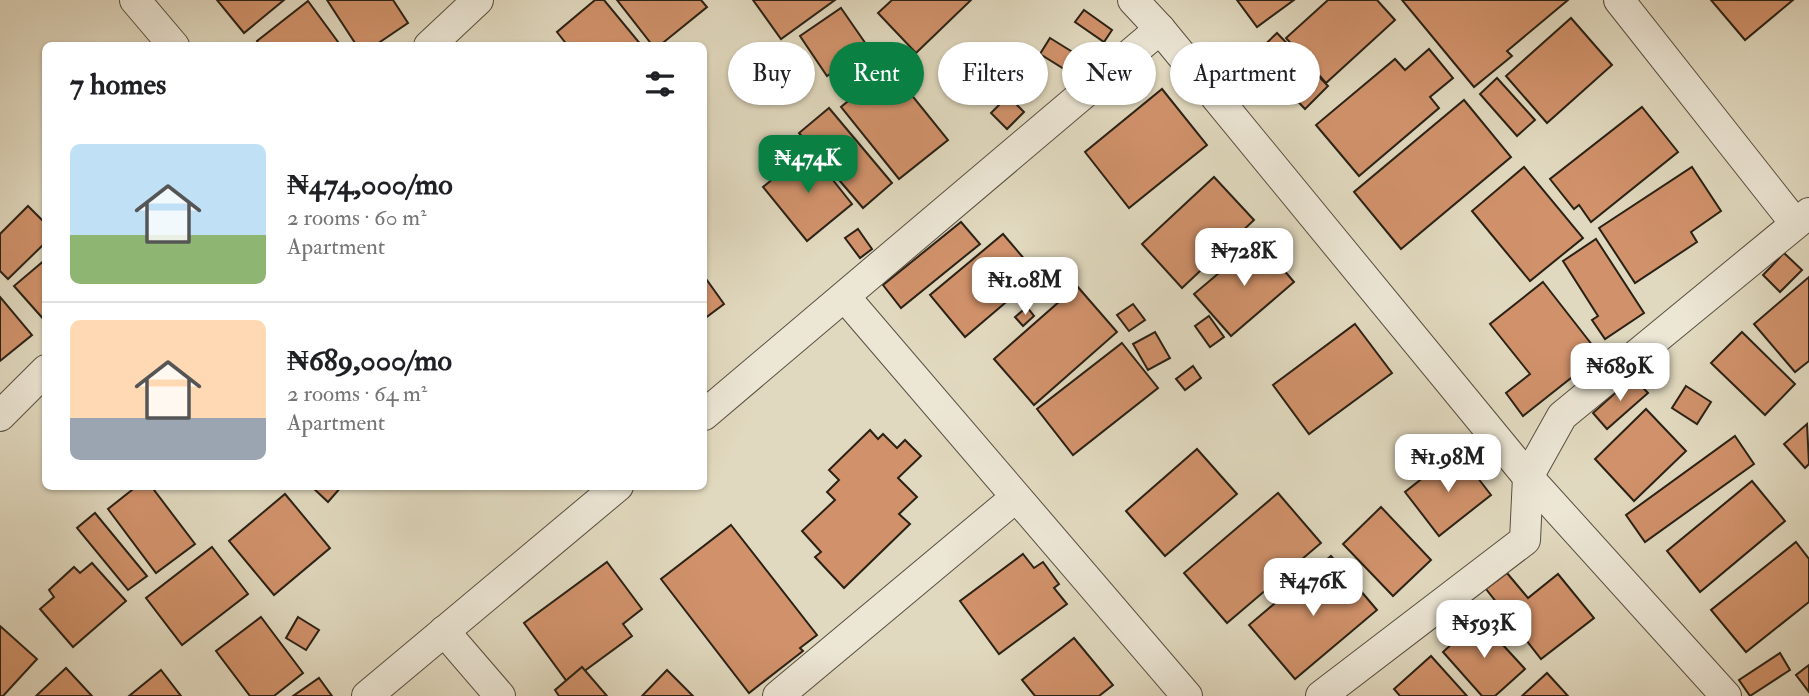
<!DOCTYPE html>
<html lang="en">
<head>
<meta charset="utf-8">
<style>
	:root { --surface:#fff; --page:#f2f2f2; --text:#202124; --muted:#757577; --line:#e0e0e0; --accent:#0b8043 }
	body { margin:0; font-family:"IM FELL Double Pica",serif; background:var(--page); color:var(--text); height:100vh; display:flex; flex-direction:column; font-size:26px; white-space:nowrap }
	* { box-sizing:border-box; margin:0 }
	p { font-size:23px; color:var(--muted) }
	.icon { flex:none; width:38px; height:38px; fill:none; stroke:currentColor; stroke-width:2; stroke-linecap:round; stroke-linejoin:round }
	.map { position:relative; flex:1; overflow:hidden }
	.details { position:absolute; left:42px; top:42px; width:665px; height:448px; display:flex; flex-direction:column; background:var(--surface); border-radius:10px; box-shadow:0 2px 5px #0004 }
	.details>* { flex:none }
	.guide { position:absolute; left:728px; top:42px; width:665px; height:63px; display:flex; gap:14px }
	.price { position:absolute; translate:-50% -60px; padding:0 16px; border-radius:14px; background:#fff; color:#222; font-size:23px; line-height:46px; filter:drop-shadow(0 2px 4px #0008) }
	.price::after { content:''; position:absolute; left:50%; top:42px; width:21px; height:16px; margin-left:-10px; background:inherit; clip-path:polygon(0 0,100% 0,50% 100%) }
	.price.selected { background:var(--accent); color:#fff }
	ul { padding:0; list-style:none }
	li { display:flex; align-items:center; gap:21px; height:175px; padding:0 28px }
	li+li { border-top:2px solid var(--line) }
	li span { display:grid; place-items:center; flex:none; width:196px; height:140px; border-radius:10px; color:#555 }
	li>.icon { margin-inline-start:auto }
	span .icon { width:84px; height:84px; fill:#fffc; stroke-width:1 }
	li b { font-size:30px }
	h2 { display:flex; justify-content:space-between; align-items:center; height:84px; padding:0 28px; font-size:30px }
	.pill { padding:0 24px; border-radius:32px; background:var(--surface); box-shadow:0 2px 5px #0004; font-size:24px; line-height:63px }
	.pill.selected { background:var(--accent); color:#fff }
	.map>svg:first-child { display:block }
	.building { fill:#d1926b; stroke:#2a2115; stroke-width:2 }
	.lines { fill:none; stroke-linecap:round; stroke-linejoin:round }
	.street-casing { stroke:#584f40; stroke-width:32 }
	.street { stroke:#ece6d5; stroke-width:30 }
</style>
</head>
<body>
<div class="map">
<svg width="1809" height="696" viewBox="0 0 1809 696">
	<rect width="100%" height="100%" fill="#e1d9bf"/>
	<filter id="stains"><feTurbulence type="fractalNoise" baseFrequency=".00286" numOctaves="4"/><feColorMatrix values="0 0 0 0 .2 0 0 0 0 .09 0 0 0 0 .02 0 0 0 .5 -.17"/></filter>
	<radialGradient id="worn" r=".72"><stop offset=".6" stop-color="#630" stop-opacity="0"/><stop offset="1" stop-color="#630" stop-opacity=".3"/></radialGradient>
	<!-- building -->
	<g class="building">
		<polygon points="217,0 284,0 244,33"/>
		<polygon points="327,0 393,0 408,23 374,46 357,46"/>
		<polygon points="595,0 604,0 642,46 568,46 557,32"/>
		<polygon points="617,0 701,0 707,7 659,46 653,46"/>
		<polygon points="753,0 835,0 781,39"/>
		<polygon points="892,0 971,0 916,53 878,13"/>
		<polygon points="1237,0 1294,0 1257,27"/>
		<polygon points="1328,0 1377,0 1395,20 1326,83 1286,38"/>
		<polygon points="1402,0 1568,0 1507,51 1512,56 1474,87"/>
		<polygon points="1711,0 1793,0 1745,40"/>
		<polygon points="308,1 341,46 260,46 257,41"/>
		<polygon points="841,8 868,47 827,76 800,36"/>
		<polygon points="1084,10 1112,30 1104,42 1075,22"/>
		<polygon points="1571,18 1612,65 1547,123 1506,76"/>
		<polygon points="1277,33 1328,86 1305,109 1254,55"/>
		<polygon points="1050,38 1079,56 1069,72 1040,54"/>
		<polygon points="1429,49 1453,78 1430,97 1439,108 1359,176 1316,125 1395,59 1405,70"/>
		<polygon points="889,67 948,140 899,179 841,107"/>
		<polygon points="1497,78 1535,120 1517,136 1480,94"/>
		<polygon points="1162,89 1207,145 1129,208 1085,152"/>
		<polygon points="1008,96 1024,112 1007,129 991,113"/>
		<polygon points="1464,100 1511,157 1401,249 1354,192"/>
		<polygon points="1642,107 1678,152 1591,222 1579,205 1574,209 1550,179"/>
		<polygon points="829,108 892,183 863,208 799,133"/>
		<polygon points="809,150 852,204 807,241 763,187"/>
		<polygon points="1524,167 1583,238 1530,281 1472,211"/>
		<polygon points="1692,167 1721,211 1691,232 1697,242 1635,283 1599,228"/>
		<polygon points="1214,177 1254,220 1182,288 1142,244"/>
		<polygon points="28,206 46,224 46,242 8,279 0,271 0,234"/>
		<polygon points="961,222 980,244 901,308 883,285"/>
		<polygon points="858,229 872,249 860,258 845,238"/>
		<polygon points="1003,234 1038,275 965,337 930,295"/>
		<polygon points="1596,239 1644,313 1605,339 1592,320 1598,316 1563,261"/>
		<polygon points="1258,240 1294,282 1231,336 1194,294"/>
		<polygon points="1784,253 1802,270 1780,292 1763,275"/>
		<polygon points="46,259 46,322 14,286"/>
		<polygon points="704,276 724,304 704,319"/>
		<polygon points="1809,277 1809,361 1795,372 1754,324"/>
		<polygon points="1543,282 1600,355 1523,416 1506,393 1530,374 1490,324"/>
		<polygon points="1077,286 1117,332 1034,405 994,359"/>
		<polygon points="0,297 32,335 0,361"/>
		<polygon points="1133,304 1145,320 1129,331 1117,315"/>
		<polygon points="1027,307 1034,316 1023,326 1015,317"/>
		<polygon points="1209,316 1224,337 1210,347 1195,326"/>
		<polygon points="1355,324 1392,373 1309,434 1273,385"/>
		<polygon points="1155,332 1170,358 1148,370 1133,344"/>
		<polygon points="1742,332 1795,384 1765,415 1711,363"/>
		<polygon points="1122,343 1158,388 1073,455 1037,409"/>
		<polygon points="1193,366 1201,378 1185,390 1176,379"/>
		<polygon points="1633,377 1648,393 1607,429 1593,413"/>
		<polygon points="1686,386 1711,402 1697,424 1672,408"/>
		<polygon points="1646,409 1686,451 1634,501 1595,459"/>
		<polygon points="1807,424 1809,464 1805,468 1784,444"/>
		<polygon points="870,430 878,439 883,434 897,448 905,440 921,456 898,478 917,497 899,514 910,524 844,588 815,557 821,552 802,531 835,500 827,492 839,480 829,470"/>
		<polygon points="1735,436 1754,464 1645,542 1626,515"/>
		<polygon points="1197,449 1237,494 1165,556 1126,511"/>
		<polygon points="1457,451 1491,495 1439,536 1405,492"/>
		<polygon points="1752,481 1785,521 1700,592 1667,551"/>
		<polygon points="137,486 151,486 195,544 156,573 108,509"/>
		<polygon points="311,486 342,486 328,502"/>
		<polygon points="1278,493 1321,543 1227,623 1184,573"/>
		<polygon points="285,494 330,548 274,595 229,541"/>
		<polygon points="1381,507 1431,560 1393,596 1343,544"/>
		<polygon points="95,513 147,576 128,590 77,528"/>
		<polygon points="731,525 817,635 800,648 803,651 749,693 661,579"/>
		<polygon points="1796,542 1809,559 1809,602 1746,652 1711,610"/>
		<polygon points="212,547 248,594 182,645 146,598"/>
		<polygon points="1023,554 1034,568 1043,562 1059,584 1054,588 1067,604 999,654 960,601"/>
		<polygon points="1331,556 1377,610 1295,679 1249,625"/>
		<polygon points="607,562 642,609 623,624 632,636 568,683 524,623"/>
		<polygon points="92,563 126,601 73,647 40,609 54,597 49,590 74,567 80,573"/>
		<polygon points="1507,573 1528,598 1558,574 1594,618 1541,659 1486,589"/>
		<polygon points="261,617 303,673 274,696 250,696 216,651"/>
		<polygon points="298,617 319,630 306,650 286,638"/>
		<polygon points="1479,619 1525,669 1495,696 1482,696 1443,652"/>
		<polygon points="0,626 37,659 3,696 0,696"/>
		<polygon points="1074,638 1113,685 1099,696 1035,696 1022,680"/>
		<polygon points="1780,653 1790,670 1750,696 1739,680"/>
		<polygon points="1431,656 1467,696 1400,696 1394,689"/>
		<polygon points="1809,665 1809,692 1796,675"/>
		<polygon points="582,667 607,696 559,696 555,690"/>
		<polygon points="66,668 92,696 36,696"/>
		<polygon points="161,670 181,696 129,696"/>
		<polygon points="667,670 693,696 642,696"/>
		<polygon points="1547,673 1568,696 1522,696"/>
		<polygon points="319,678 332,696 293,696"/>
	</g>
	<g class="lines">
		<defs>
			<g id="street">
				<polyline points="135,0 174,46"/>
				<polyline points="1133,0 1160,29 1528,477 1726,696"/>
				<polyline points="1619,0 1795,223"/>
				<polyline points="429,46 478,0"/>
				<polyline points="845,297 1187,696"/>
				<polyline points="704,415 1160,29"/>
				<polyline points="0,416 46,370"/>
				<polyline points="444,631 500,696"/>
				<polyline points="367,696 618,486"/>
				<polyline points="778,696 1015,498"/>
				<polyline points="1321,696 1525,540 1528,477 1562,416 1809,213"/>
			</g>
		</defs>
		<!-- street casing -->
		<use href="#street" class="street-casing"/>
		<!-- street -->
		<use href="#street" class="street"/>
	</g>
	<rect width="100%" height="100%" filter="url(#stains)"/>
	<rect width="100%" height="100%" fill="url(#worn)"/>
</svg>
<b class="price selected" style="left:808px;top:195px">₦474K</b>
<b class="price" style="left:1244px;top:288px">₦728K</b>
<b class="price" style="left:1025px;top:317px">₦1.08M</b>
<b class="price" style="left:1620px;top:403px">₦689K</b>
<b class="price" style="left:1448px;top:494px">₦1.98M</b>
<b class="price" style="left:1313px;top:618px">₦476K</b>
<b class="price" style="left:1484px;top:660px">₦593K</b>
<div class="guide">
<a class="pill">Buy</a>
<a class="pill selected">Rent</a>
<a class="pill">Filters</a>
<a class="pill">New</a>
<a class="pill">Apartment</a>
</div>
<section class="details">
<h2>7 homes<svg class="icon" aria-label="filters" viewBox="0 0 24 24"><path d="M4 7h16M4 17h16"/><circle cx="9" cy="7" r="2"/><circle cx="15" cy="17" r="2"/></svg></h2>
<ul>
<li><span style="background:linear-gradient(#bfe0f5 65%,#8fb573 0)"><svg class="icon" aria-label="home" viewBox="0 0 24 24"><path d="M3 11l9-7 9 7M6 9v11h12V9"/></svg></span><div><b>₦474,000/mo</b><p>2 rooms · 60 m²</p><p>Apartment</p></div></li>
<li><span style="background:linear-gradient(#ffd9b3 70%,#9aa5b1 0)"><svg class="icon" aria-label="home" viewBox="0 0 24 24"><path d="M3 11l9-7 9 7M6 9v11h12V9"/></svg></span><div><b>₦689,000/mo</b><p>2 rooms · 64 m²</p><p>Apartment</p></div></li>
</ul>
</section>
</div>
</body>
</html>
